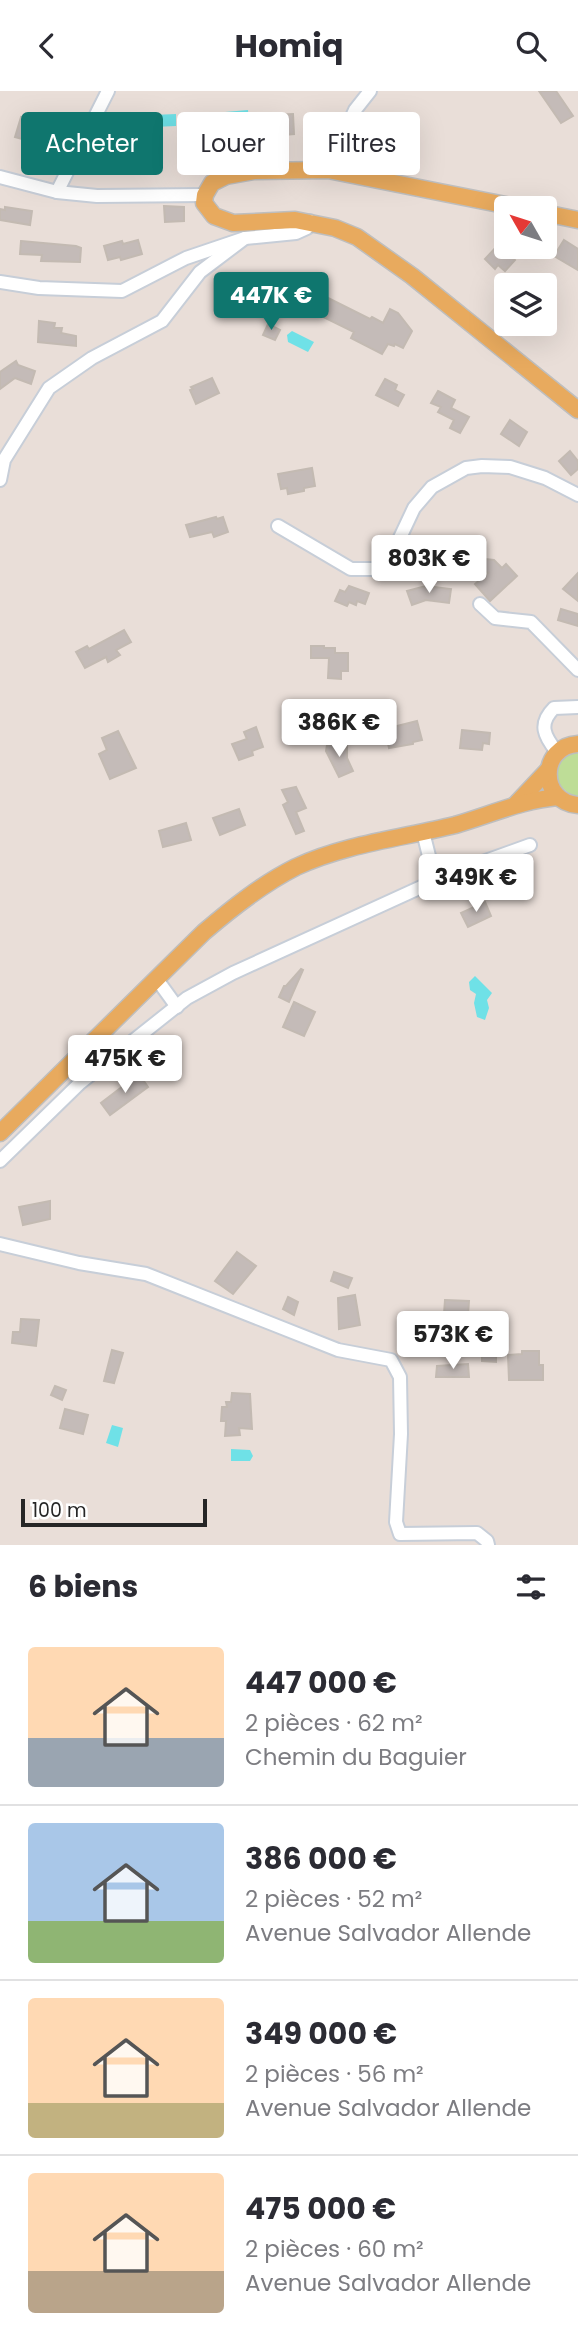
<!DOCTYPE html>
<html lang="fr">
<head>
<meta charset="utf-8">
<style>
	:root { --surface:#fff; --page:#f7f7f7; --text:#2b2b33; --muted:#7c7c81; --line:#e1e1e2; --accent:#0f766e }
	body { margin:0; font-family:Poppins,sans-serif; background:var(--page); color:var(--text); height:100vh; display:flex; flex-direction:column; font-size:26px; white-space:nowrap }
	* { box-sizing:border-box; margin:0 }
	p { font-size:23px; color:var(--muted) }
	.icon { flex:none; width:38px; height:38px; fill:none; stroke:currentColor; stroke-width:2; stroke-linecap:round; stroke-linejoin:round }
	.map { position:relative; height:1454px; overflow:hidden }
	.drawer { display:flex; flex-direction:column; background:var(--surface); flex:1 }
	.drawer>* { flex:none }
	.banner { position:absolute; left:21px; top:21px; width:537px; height:63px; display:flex; gap:14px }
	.needle { width:46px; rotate:309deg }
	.tools { position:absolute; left:494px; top:105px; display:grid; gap:14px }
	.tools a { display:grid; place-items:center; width:63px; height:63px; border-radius:7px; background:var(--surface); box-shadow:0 7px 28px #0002; font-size:35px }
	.scale { position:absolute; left:21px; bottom:18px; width:186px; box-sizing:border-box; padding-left:7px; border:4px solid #262626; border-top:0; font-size:19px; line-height:24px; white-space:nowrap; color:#262626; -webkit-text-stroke:5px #fff; paint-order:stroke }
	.price { position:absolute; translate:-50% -60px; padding:0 16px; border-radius:7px; background:#fff; color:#222; font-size:23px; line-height:46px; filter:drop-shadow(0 2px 4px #0008) }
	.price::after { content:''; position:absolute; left:50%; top:42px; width:21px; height:16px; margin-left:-10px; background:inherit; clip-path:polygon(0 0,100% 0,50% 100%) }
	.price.on { background:var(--accent); color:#fff }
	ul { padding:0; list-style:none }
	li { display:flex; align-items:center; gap:21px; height:175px; padding:0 28px }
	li+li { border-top:2px solid var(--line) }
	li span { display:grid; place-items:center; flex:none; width:196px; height:140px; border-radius:7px; color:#555 }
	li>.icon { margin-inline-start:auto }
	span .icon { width:84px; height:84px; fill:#fffc; stroke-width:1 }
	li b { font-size:30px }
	h2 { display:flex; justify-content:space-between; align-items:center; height:84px; padding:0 28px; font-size:30px }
	.pill { padding:0 24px; border-radius:7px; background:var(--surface); box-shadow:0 7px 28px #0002; font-size:24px; line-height:63px }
	.pill.on { background:var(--accent); color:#fff }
	header { display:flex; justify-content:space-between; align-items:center; height:91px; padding:0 28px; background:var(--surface); font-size:32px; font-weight:700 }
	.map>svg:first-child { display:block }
	.green { fill:#bedd97 }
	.water { fill:#6fe1e7 }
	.building { fill:#c4bbb8; stroke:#c3bab2; stroke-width:2 }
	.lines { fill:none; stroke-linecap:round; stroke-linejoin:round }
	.minor-casing { stroke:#c7ced8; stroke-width:16 }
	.major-casing { stroke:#bebebe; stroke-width:19 }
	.minor { stroke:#fff; stroke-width:12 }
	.major { stroke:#e8aa5e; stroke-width:16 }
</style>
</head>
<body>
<header><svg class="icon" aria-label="back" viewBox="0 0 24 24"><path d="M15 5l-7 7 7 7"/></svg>Homiq<svg class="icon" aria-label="search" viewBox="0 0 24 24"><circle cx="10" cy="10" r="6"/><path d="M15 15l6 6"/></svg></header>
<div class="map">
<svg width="578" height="1454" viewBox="0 0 578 1454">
	<rect width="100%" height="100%" fill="#e9ded8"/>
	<!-- green -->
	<path class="green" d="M578 660V705L571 704 559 694C553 677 560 663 578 660Z"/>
	<!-- water -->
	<g class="water">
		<polygon points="248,19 249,30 226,32 225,21"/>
		<polygon points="176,23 176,35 154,36 149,30 153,24"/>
		<polygon points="292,240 314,251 308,261 288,251 287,244"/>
		<polygon points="475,885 492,902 487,909 489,917 485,929 477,926 474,912 476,903 470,899 469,891"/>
		<polygon points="112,1334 123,1337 118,1356 106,1352"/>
		<polygon points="231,1358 250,1359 253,1365 250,1370 231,1370"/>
	</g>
	<!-- building -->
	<g class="building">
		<polygon points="539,0 556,0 573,25 561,32"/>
		<polygon points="293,23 294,43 272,45 271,24"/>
		<polygon points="21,26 38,31 33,51 15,46"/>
		<polygon points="371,29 396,35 393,45 387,43 386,48 367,43"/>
		<polygon points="111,42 136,42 137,69 105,68 104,49 111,49"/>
		<polygon points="164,115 184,116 184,130 165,131"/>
		<polygon points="5,116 32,120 30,134 0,129 0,118 5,119"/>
		<polygon points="138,149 142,163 121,169 120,166 108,169 104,155 122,150 123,153"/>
		<polygon points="564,149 578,158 578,179 554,165"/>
		<polygon points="21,150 76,155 81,157 80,171 41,170 42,164 20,163"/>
		<polygon points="499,153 515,169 505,180 498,174 495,178 485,168"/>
		<polygon points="310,198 370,228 372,226 383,232 390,218 398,222 412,240 403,257 395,253 394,255 388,253 382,263 351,247 354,241 301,215"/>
		<polygon points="39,230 55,232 54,237 62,237 61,242 76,245 76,255 38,251"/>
		<polygon points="268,233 280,239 275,249 263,244"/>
		<polygon points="16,270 18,274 35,280 31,293 15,287 0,298 0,281"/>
		<polygon points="212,287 219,302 196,313 190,299 193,298 191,296"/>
		<polygon points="385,288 397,294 395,299 404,304 398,315 376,304"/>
		<polygon points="438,300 455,309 451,317 469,326 460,342 450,337 454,329 438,321 441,316 431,312"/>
		<polygon points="510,329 527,341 519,355 501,343"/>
		<polygon points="570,360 578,370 578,378 571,384 559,370"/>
		<polygon points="312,377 315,395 304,397 304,400 288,403 287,397 281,398 278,383"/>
		<polygon points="216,426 217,428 223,426 228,441 214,446 212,441 190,446 186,434"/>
		<polygon points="477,456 485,468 494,469 502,477 506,473 517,485 490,510 475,493 488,482 466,464"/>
		<polygon points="578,482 578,510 563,498"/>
		<polygon points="349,495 369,502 365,513 357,510 356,514 349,511 347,515 335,510 340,499 345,501"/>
		<polygon points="426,495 451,498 449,512 426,509 412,514 407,500"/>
		<polygon points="561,518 578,523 578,535 558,529"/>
		<polygon points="124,539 131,551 116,559 120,564 108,571 106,566 85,577 76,561 87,555 89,558"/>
		<polygon points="311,555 324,555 324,557 335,557 335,562 348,562 348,580 341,580 341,588 328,587 329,567 311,567"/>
		<polygon points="417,630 422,649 413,651 413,653 389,657 385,638"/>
		<polygon points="256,636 263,656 252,660 253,664 239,669 232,653 247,648 244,641"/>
		<polygon points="462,639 490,642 489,653 483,652 482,659 460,657"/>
		<polygon points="118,640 136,677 110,688 99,663 107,659 102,647"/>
		<polygon points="347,653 347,667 353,680 339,686 326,660 327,654"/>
		<polygon points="296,696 306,717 296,721 304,740 296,743 283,714 288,711 282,699"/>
		<polygon points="239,718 245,734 220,744 213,727"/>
		<polygon points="186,732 191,749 163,756 159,740"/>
		<polygon points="485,811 491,825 468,836 461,822"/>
		<polygon points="301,878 303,879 289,911 279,906 284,895 286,895"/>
		<polygon points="294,911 315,921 304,945 283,936"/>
		<polygon points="139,983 148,996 110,1024 101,1012"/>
		<polygon points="50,1110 50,1128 23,1134 19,1116"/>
		<polygon points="237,1161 256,1175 233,1203 215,1190"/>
		<polygon points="334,1181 352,1187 348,1197 331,1190"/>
		<polygon points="355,1204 360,1234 339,1238 338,1207"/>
		<polygon points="288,1206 298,1211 294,1224 283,1218"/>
		<polygon points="445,1209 469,1210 468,1224 444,1223"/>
		<polygon points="21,1228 39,1229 36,1255 12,1252 13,1241 20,1241"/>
		<polygon points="482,1248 496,1248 496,1271 482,1270"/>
		<polygon points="112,1259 123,1262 114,1292 104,1290"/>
		<polygon points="522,1260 539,1260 539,1274 543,1274 543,1289 509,1289 508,1264 522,1263"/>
		<polygon points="468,1273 469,1286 436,1286 437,1275"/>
		<polygon points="55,1295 66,1299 62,1309 51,1304"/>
		<polygon points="232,1302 250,1303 252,1338 239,1337 240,1344 225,1345 226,1330 221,1330 222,1316 227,1316 226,1311 231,1311"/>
		<polygon points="65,1318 88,1324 83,1343 60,1337"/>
	</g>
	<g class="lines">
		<defs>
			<g id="minor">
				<polyline points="328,79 355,19 370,0"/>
				<polyline points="0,86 57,101 97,105 205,104"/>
				<polyline points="57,101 108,0"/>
				<polyline points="0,191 39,197 122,200 186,167 245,147 296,142 307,137 310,130"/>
				<polyline points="0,389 4,369 49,297 92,267 162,230 200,181 245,147"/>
				<polyline points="278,435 351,478 375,478 390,468 414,417 432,396 466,377 482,375 510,376 545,387 578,404"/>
				<polyline points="480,513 495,527 531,531 578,579"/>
				<path d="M557 661C544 645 538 633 554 617L578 616"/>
				<polyline points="423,741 435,789"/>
				<polyline points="156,887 177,916"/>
				<polyline points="0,1070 80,992 187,907 233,882 452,782 530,754"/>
				<polyline points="0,1153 79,1172 146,1183 338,1259 391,1269 400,1286 401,1343 396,1431 400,1443 477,1442 487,1450 488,1454"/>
			</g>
			<g id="major">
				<polyline points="520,117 328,79 254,80 226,85 212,92 205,104 204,112 214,125 233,132 295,129 335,137 357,146 412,185 578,319"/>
				<polyline points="544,122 578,129"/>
				<path d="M578 653C539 655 539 711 578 714"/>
				<polyline points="516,713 548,679"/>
				<path d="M0 1042 204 841C232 817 262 793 296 776 345 753 402 747 455 734 490 724 522 709 558 706"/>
			</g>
		</defs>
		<!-- minor casing -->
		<use href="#minor" class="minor-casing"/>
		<!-- major casing -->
		<use href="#major" class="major-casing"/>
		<!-- minor -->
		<use href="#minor" class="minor"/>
		<!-- major -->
		<use href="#major" class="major"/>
	</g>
</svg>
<div class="tools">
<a><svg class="needle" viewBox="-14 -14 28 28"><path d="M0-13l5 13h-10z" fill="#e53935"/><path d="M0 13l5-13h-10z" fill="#7c7c81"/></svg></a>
<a><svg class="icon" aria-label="layers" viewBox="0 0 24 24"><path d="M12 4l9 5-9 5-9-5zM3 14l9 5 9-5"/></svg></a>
</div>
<div class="scale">100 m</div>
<b class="price on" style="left:271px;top:241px">447K €</b>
<b class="price" style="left:429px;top:504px">803K €</b>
<b class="price" style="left:339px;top:668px">386K €</b>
<b class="price" style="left:476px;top:823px">349K €</b>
<b class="price" style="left:125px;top:1004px">475K €</b>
<b class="price" style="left:453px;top:1280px">573K €</b>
<div class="banner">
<a class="pill on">Acheter</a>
<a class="pill">Louer</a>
<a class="pill">Filtres</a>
</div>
</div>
<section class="drawer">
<h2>6 biens<svg class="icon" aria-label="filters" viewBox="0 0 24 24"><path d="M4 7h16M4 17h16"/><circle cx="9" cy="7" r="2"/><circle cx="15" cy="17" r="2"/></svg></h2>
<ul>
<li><span style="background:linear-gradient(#ffd9b3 65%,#9aa5b1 0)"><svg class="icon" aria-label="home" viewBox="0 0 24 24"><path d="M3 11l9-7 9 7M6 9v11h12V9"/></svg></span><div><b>447 000 €</b><p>2 pièces · 62 m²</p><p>Chemin du Baguier</p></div></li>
<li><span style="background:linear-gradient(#a9c7e8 70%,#8fb573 0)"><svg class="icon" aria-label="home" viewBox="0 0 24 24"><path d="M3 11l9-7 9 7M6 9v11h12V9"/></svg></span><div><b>386 000 €</b><p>2 pièces · 52 m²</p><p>Avenue Salvador Allende</p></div></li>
<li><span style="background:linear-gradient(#ffd9b3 75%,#c2b280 0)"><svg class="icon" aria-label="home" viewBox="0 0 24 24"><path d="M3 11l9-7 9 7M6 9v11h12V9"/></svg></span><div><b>349 000 €</b><p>2 pièces · 56 m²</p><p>Avenue Salvador Allende</p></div></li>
<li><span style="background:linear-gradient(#ffd9b3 70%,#b9a48a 0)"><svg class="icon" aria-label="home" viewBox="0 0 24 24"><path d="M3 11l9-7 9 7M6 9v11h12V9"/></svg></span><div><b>475 000 €</b><p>2 pièces · 60 m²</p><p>Avenue Salvador Allende</p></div></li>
</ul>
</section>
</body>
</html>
